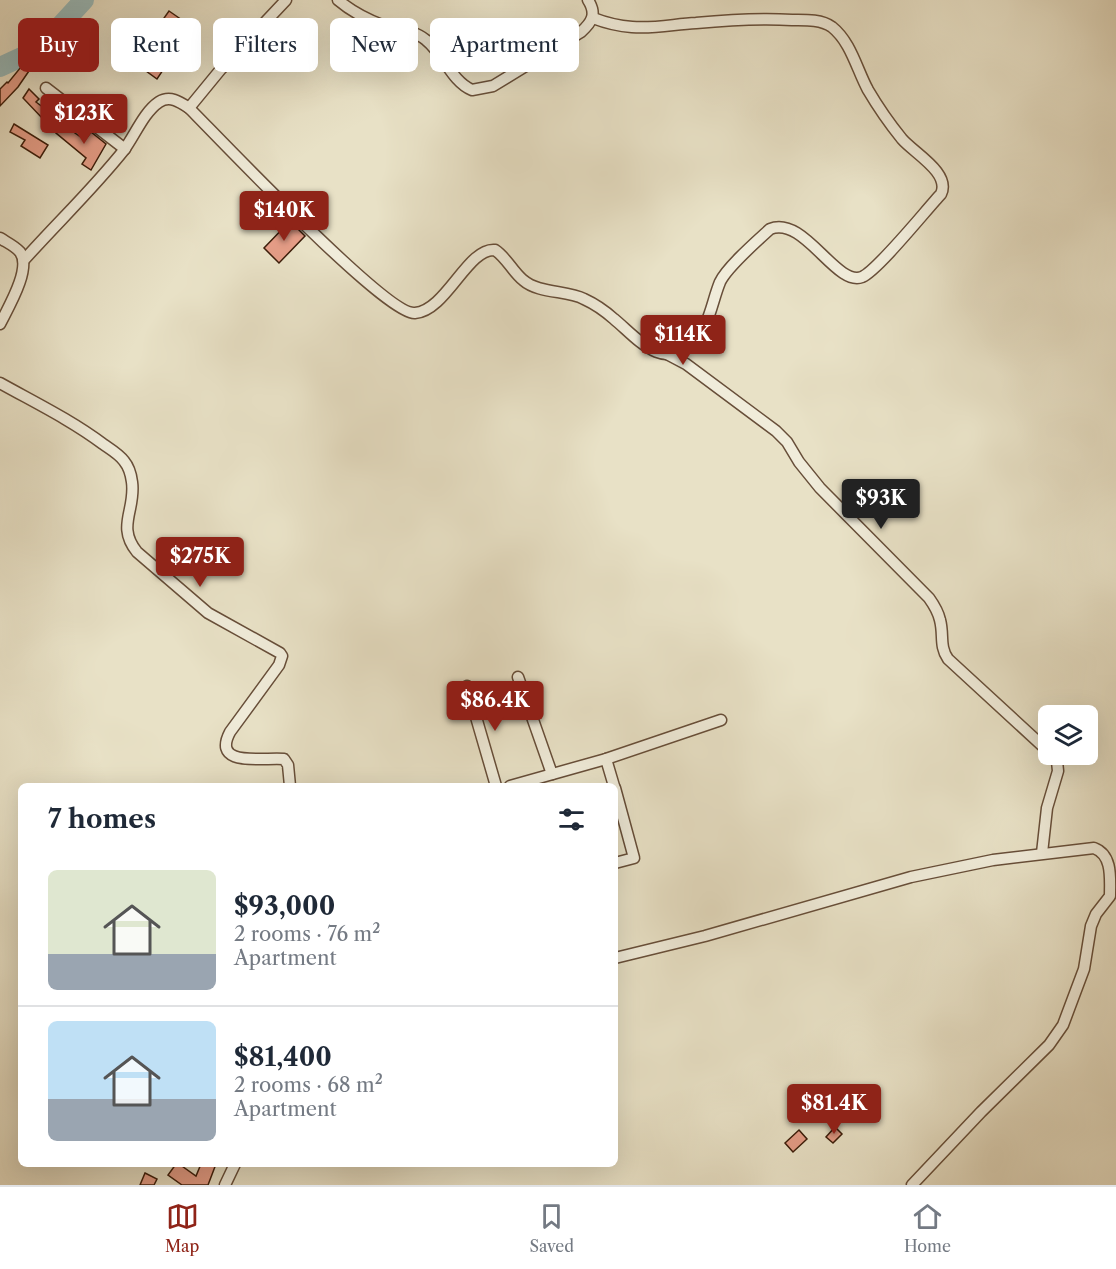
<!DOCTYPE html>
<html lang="en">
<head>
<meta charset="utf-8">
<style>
	:root { --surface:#fff; --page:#f6f6f7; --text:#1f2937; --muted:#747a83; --line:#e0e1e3; --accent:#8f2418 }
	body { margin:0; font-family:"Libre Caslon Text",serif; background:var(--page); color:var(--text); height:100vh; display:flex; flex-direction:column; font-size:22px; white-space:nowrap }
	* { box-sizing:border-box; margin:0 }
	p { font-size:20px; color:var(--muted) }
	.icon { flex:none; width:33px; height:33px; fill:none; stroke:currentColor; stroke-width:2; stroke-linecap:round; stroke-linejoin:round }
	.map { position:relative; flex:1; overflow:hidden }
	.panel { position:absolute; left:18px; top:783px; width:600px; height:384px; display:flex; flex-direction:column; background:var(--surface); border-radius:9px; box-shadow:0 6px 24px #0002 }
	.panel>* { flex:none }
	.top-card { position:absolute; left:18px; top:18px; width:600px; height:54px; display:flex; gap:12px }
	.buttons { position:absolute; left:1038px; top:705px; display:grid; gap:12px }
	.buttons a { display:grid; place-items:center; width:60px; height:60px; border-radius:9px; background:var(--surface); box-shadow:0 6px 24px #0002; font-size:30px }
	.price { position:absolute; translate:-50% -51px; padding:0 14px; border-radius:6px; background:var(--accent); color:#fff; font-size:20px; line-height:39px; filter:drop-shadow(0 2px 3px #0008) }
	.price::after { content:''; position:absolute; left:50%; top:36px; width:18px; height:14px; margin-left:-9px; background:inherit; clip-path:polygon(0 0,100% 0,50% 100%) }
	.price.active { background:#222; color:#fff }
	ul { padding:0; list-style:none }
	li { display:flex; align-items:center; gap:18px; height:150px; padding:0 30px }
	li+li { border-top:2px solid var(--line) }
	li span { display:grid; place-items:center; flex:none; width:168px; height:120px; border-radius:9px; color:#555 }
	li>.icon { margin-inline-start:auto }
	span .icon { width:72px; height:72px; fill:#fffc; stroke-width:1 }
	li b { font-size:26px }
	h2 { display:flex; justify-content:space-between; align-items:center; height:72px; padding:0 30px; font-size:26px }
	.chip { padding:0 21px; border-radius:9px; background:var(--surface); box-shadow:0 6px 24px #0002; font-size:21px; line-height:54px }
	.chip.active { background:var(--accent); color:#fff }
	.tabs { display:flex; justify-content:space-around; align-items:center; height:84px; border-top:2px solid var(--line); background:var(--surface); font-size:16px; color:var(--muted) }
	.tabs a { display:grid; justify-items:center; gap:3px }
	.tabs .active { color:var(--accent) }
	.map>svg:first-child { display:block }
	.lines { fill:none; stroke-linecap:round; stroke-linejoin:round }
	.river { stroke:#99bcbd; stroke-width:20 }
	.building { fill:#e59d87; stroke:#3c1d0a; stroke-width:1.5 }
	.street-casing { stroke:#674e39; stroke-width:13 }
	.street { stroke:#f0ecda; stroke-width:10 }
</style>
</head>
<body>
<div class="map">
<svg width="1116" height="1185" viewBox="0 0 1116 1185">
	<rect width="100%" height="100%" fill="#e8e1c6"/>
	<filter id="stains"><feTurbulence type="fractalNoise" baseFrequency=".00333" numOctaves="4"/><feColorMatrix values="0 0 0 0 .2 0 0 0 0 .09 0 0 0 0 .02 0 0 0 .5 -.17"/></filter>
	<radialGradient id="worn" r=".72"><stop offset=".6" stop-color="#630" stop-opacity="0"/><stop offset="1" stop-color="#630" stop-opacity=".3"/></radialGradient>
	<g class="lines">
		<!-- river -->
		<polyline class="river" points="0,67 39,49 84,0"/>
	</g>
	<!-- building -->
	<g class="building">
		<polygon points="169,11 192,27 157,79 142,68 161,41 152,35"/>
		<polygon points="25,62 31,68 18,87 0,106 0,89 7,82 8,83"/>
		<polygon points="29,89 39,99 36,102 48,111 42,118 23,98"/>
		<polygon points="57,106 65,112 56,124 47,117"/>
		<polygon points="14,124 48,145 40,158 21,146 25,140 10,132"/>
		<polygon points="62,124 85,140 91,132 106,144 91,170 82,164 86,158 56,133"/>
		<polygon points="290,221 305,236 279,263 264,248"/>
		<polygon points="835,1127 842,1134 833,1143 826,1137"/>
		<polygon points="799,1130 807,1139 793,1152 785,1143"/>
		<polygon points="176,1164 179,1164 196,1176 201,1164 216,1164 208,1185 182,1185 168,1175"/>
		<polygon points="145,1173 157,1179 154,1185 140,1185"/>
	</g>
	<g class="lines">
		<defs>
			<g id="street">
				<path d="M338 0C351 11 366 19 382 25 396 29 414 30 426 40 444 54 451 81 472 90L493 86 581 32C592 22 597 14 588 0"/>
				<polyline points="46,88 125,149"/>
				<polyline points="189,108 221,69 286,0"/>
				<path d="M0 238C6 242 15 246 20 252 32 268 8 308 0 324"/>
				<path d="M24 260C57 223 93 189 124 150 135 135 144 112 159 102 170 95 180 102 189 108 219 138 387 316 415 313 446 311 468 247 495 250 507 258 512 271 523 280 539 294 567 290 584 299 595 304 605 311 614 319 635 336 662 372 691 344 710 327 711 304 720 282 727 267 757 241 770 229 804 215 836 287 862 277 878 270 926 210 941 194 951 173 914 153 902 139 889 123 878 107 868 90 857 70 851 42 832 27 821 19 804 20 792 20 760 18 728 20 696 23 675 24 654 29 632 27 618 26 606 23 593 18"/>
				<path d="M667 354 686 364 776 431 787 442 799 462 820 488 929 598C934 605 938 611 940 620 944 635 939 646 948 659L1048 751"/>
				<path d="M0 383C34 402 71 420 103 444 110 449 119 454 124 461 129 467 131 474 132 482 136 510 116 526 137 552L208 613 280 653 282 656 279 665 230 732C211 768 264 757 284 759L288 765 290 786"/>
				<polyline points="518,677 552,774"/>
				<polyline points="467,686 496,786"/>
				<polyline points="606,759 614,786"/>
				<polyline points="510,786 606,759 721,720"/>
				<polyline points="615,788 634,858 615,863"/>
				<polyline points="1042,853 1047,808 1058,771 1057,761 1052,754"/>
				<path d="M615 958 705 936 911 877 993 860 1094 848C1113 855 1110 879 1110 896L1096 914 1091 926 1084 969 1063 1025 1049 1045 981 1112 912 1185"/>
				<polyline points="225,1185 235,1164"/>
			</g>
		</defs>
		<!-- street casing -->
		<use href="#street" class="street-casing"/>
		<!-- street -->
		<use href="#street" class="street"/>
	</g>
	<rect width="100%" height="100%" filter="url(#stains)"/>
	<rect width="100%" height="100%" fill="url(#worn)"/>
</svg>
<div class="buttons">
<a><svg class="icon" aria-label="layers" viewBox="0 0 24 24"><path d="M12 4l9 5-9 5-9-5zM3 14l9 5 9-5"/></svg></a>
</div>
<b class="price" style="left:84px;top:145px">$123K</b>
<b class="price" style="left:284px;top:242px">$140K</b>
<b class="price" style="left:683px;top:366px">$114K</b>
<b class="price active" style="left:881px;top:530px">$93K</b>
<b class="price" style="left:200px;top:588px">$275K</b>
<b class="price" style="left:495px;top:732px">$86.4K</b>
<b class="price" style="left:834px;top:1135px">$81.4K</b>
<div class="top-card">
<a class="chip active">Buy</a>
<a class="chip">Rent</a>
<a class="chip">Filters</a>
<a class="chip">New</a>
<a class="chip">Apartment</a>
</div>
<section class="panel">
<h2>7 homes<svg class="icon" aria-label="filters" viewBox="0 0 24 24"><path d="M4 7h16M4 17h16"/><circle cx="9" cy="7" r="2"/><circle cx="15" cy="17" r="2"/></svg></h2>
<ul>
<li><span style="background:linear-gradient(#dfe7d0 70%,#9aa5b1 0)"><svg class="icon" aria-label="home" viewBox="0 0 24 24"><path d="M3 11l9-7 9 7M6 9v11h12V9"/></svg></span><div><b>$93,000</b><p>2 rooms · 76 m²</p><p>Apartment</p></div></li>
<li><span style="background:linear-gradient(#bfe0f5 65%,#9aa5b1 0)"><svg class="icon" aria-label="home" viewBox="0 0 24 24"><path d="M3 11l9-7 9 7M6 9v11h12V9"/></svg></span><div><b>$81,400</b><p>2 rooms · 68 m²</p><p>Apartment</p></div></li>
</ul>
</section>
</div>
<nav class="tabs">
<a class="active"><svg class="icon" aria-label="map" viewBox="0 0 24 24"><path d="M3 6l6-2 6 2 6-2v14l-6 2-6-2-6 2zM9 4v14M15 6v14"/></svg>Map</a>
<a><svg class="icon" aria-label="saved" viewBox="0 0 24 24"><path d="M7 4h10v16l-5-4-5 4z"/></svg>Saved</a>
<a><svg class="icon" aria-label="home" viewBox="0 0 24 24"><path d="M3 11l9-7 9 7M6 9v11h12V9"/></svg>Home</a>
</nav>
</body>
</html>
